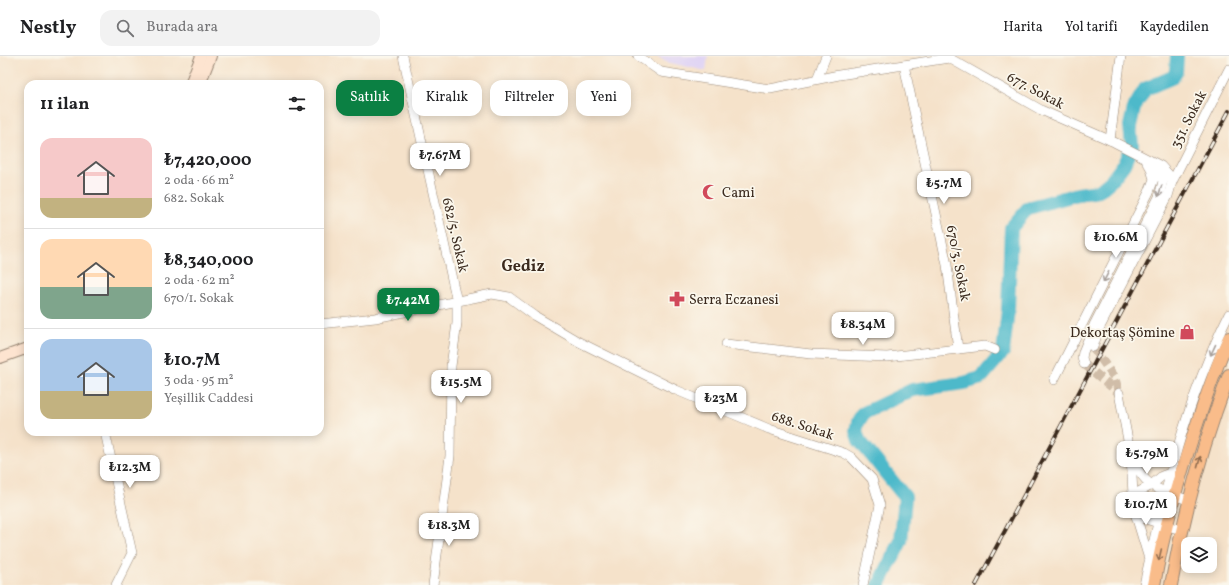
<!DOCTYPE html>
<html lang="tr">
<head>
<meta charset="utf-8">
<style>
	:root { --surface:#fff; --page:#f2f2f2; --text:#202124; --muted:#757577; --line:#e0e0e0; --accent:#0b8043 }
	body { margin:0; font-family:Vollkorn,serif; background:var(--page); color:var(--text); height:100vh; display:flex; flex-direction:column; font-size:15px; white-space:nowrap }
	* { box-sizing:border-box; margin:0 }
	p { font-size:13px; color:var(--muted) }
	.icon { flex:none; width:22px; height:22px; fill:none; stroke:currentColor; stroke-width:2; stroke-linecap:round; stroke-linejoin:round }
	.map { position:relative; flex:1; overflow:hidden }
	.panel { position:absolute; left:24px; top:24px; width:300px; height:356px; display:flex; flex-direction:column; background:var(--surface); border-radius:12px; box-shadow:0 2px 10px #0003 }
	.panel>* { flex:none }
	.top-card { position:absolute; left:336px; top:24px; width:380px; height:36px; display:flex; gap:8px }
	.fabs { position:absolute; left:1181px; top:481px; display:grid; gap:8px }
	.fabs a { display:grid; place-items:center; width:36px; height:36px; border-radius:8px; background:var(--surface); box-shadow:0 2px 10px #0003; font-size:20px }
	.price { position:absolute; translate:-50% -34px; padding:0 9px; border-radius:8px; background:#fff; color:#222; font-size:13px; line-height:26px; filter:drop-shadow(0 1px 2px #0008) }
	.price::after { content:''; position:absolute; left:50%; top:24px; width:12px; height:9px; margin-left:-6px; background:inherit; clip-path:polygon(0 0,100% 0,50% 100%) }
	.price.on { background:var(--accent); color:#fff }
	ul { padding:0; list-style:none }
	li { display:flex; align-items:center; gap:12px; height:100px; padding:0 16px }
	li+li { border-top:1px solid var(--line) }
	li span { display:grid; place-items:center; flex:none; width:112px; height:80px; border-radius:12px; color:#555 }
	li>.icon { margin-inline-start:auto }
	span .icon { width:48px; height:48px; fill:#fffc; stroke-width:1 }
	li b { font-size:17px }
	h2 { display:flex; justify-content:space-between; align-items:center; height:48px; padding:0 16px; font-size:17px }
	.pill { padding:0 14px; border-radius:12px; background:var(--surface); box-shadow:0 2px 10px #0003; font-size:14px; line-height:36px }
	.pill.on { background:var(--accent); color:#fff }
	header { display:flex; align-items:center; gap:24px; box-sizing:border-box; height:56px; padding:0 20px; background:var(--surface); border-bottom:1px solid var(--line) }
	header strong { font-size:19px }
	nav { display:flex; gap:22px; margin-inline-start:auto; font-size:14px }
	.search { width:280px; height:36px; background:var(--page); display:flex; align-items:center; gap:10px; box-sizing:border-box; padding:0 14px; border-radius:12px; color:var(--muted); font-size:15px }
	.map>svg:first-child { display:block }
	.built { fill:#e0d4f4 }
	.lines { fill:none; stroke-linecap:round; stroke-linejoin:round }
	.river { stroke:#4eb9ca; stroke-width:14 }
	.tertiary-tunnel { stroke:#d0bda8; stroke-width:9; stroke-dasharray:9 4.5; stroke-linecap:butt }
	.tertiary-casing { stroke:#988674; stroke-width:10 }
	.secondary-casing { stroke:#988674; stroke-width:12 }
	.trunk-casing { stroke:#988674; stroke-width:14 }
	.tertiary { stroke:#fff; stroke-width:9 }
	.secondary { stroke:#fde4d0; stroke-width:10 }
	.trunk { stroke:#f9bc8a; stroke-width:12 }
	.rail-casing { stroke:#3b2a1e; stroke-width:4 }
	.rail { stroke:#fbf7ec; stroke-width:2.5; stroke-dasharray:8; stroke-linecap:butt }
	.oneway { stroke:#a79f9a }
	.oneway2 { stroke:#906c4f }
	.labels { text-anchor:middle; stroke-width:3.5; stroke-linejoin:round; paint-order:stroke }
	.street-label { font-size:14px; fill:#3b2a1e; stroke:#fbf7ec }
	.poi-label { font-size:14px; fill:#3b2a1e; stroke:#fbf7ec; text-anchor:start }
	.quarter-label { font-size:16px; font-weight:bold; fill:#3b2a1e; stroke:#fbf7ec }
</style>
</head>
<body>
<header>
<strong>Nestly</strong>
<div class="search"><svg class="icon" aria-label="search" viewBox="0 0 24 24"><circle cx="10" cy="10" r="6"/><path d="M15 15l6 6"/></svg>Burada ara</div>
<nav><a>Harita</a><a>Yol tarifi</a><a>Kaydedilen</a></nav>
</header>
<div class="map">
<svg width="1229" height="529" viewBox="0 0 1229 529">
	<rect width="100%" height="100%" fill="#fbf7ec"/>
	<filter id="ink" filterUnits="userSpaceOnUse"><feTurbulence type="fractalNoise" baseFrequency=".025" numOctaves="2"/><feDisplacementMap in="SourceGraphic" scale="8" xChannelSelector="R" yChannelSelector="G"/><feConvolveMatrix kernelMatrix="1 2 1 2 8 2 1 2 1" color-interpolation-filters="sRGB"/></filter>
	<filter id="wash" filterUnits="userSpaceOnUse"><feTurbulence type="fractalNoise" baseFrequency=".012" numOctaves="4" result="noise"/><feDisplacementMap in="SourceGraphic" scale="16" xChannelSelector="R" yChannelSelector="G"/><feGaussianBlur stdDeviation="0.9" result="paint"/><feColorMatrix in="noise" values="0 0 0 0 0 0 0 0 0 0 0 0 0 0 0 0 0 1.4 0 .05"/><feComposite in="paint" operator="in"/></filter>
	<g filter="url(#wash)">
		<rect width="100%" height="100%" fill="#f5e2ca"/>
		<!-- built -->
		<polygon class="built" points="657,0 708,0 706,15 666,6"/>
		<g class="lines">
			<!-- river -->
			<polyline class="river" points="879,529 901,485 905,441 859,384 856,375 858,366 864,357 912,334 964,327 981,322 1003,296 1008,254 1011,172 1028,152 1078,138 1099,135 1112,124 1124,108 1132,89 1130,70 1134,52 1145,33 1173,21 1176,16 1177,0"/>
		</g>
	</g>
	<g filter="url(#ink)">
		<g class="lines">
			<!-- tertiary-tunnel -->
			<g class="tertiary-tunnel">
				<polyline points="1093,291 1115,323 1119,337"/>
				<polyline points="1084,308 1119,337"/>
			</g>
			<defs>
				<g id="tertiary">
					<polyline points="403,0 457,246 457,267 451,310 450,400 433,529"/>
					<polyline points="638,0 661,16 770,33 839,19 949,2 1041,54 1114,86 1161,110 1169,119 1172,126 1168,140 1099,273 1093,291"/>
					<polyline points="904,9 947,209 958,293"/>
					<polyline points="817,23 826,0"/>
					<polyline points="1110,84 1121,0"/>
					<polyline points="1172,126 1229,13"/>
					<polyline points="320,268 375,262 492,238 509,241 535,260 579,286 676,334 769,373 844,397 851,401 872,423 880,449 863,529"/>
					<polyline points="726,288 811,298 887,301 985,290 995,294"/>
					<polyline points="1084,308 1082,302 1083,296 1094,269 1159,141 1163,125 1159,117 1147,107"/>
					<polyline points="1054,324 1149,136 1154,123 1150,110"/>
					<polyline points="1119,337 1131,400 1133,439 1131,448 1136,460 1181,474"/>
					<polyline points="105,376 132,497 116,529"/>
					<path d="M1133 404C1146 433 1160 434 1188 444"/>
					<polyline points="1133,439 1150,430 1162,420 1170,417"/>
					<polyline points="1136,460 1149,503"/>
					<path d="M1144 529C1164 436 1186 344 1229 258"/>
				</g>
				<g id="secondary">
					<polyline points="190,28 201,0"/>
					<polyline points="200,28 211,0"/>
					<polyline points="0,302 28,292"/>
				</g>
				<g id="trunk">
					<path d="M1154 529C1164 471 1181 414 1200 359 1209 333 1217 307 1229 282"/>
					<path d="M1171 529C1184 457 1203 387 1229 319"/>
				</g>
			</defs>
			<!-- tertiary casing -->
			<use href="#tertiary" class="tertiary-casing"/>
			<!-- secondary casing -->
			<use href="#secondary" class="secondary-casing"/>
			<!-- trunk casing -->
			<use href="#trunk" class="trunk-casing"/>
			<!-- tertiary -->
			<use href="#tertiary" class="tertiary"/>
			<!-- secondary -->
			<use href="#secondary" class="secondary"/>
			<!-- trunk -->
			<use href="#trunk" class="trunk"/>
			<defs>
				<polyline id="rail" points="976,529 1229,55"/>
			</defs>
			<!-- rail casing -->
			<use href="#rail" class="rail-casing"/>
			<!-- rail -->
			<use href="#rail" class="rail"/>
		</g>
		<!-- one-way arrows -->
		<defs><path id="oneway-shaft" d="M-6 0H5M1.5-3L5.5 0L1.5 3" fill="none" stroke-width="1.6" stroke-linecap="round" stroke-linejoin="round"/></defs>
		<g class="oneway">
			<use href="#oneway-shaft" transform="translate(1160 135) rotate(107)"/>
			<use href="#oneway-shaft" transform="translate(1106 221) rotate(117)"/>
			<use href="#oneway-shaft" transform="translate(1213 294) rotate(115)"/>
		</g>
		<g class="oneway2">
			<use href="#oneway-shaft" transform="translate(1199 406) rotate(-75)"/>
			<use href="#oneway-shaft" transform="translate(1160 499) rotate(103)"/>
		</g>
	</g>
	<!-- icons -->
	<defs>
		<symbol id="mosque-bare" viewBox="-9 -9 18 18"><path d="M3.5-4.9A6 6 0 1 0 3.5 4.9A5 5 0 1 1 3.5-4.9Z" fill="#d1495b" stroke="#fbf7ec" stroke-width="2.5" paint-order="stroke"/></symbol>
		<symbol id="pharmacy-bare" viewBox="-9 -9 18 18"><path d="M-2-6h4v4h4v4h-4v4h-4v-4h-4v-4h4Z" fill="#d1495b" stroke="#fbf7ec" stroke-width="2.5" paint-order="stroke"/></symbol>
		<symbol id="shop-bare" viewBox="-9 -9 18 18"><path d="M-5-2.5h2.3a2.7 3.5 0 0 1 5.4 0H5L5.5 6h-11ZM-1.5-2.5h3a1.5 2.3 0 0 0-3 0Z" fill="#d1495b" stroke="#fbf7ec" stroke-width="2.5" paint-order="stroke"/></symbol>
	</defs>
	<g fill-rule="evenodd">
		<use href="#mosque-bare" x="699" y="125" width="22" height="22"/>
		<use href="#pharmacy-bare" x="666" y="232" width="22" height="22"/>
		<use href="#shop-bare" x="1176" y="265" width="22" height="22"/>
	</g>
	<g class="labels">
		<!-- street labels -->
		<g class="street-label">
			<text transform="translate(1036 34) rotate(28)" y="5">677. Sokak</text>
			<text transform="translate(1188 63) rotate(-63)" y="5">351. Sokak</text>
			<text transform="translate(456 179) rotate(77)" y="5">682/5. Sokak</text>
			<text transform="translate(959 207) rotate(79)" y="5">670/3. Sokak</text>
			<text transform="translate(803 369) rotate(18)" y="5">688. Sokak</text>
		</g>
		<!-- poi labels -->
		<g class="poi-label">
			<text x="722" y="141">Cami</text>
			<text x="689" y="248">Serra Eczanesi</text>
			<text x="1175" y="281" text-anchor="end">Dekortaş Şömine</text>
		</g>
		<!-- quarter labels -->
		<g class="quarter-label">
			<text x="523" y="215">Gediz</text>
		</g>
	</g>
</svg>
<div class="fabs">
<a><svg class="icon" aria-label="layers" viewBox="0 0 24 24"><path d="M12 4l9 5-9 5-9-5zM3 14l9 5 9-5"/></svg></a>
</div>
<b class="price" style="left:440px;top:121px">₺7.67M</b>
<b class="price" style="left:944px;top:149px">₺5.7M</b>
<b class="price" style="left:1116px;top:203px">₺10.6M</b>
<b class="price on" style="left:408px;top:266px">₺7.42M</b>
<b class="price" style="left:863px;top:290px">₺8.34M</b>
<b class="price" style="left:461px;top:348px">₺15.5M</b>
<b class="price" style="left:721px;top:364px">₺23M</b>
<b class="price" style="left:1147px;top:419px">₺5.79M</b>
<b class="price" style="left:130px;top:433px">₺12.3M</b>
<b class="price" style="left:1146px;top:470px">₺10.7M</b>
<b class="price" style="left:449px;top:491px">₺18.3M</b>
<div class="top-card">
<a class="pill on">Satılık</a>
<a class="pill">Kiralık</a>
<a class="pill">Filtreler</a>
<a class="pill">Yeni</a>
</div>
<section class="panel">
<h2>11 ilan<svg class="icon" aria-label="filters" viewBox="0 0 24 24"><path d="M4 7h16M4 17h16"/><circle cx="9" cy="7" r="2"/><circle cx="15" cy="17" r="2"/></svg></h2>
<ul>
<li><span style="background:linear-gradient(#f6c9c9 75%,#c2b280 0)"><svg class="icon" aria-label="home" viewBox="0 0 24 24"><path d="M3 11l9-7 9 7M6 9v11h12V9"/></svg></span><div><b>₺7,420,000</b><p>2 oda · 66 m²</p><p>682. Sokak</p></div></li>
<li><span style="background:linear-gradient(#ffd9b3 60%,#7fa58c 0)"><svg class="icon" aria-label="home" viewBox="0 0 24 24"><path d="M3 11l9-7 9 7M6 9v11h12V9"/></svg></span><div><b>₺8,340,000</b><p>2 oda · 62 m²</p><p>670/1. Sokak</p></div></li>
<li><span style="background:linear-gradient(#a9c7e8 65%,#c2b280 0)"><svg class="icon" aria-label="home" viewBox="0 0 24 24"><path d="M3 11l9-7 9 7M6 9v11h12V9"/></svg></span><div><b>₺10.7M</b><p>3 oda · 95 m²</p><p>Yeşillik Caddesi</p></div></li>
</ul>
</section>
</div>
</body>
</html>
